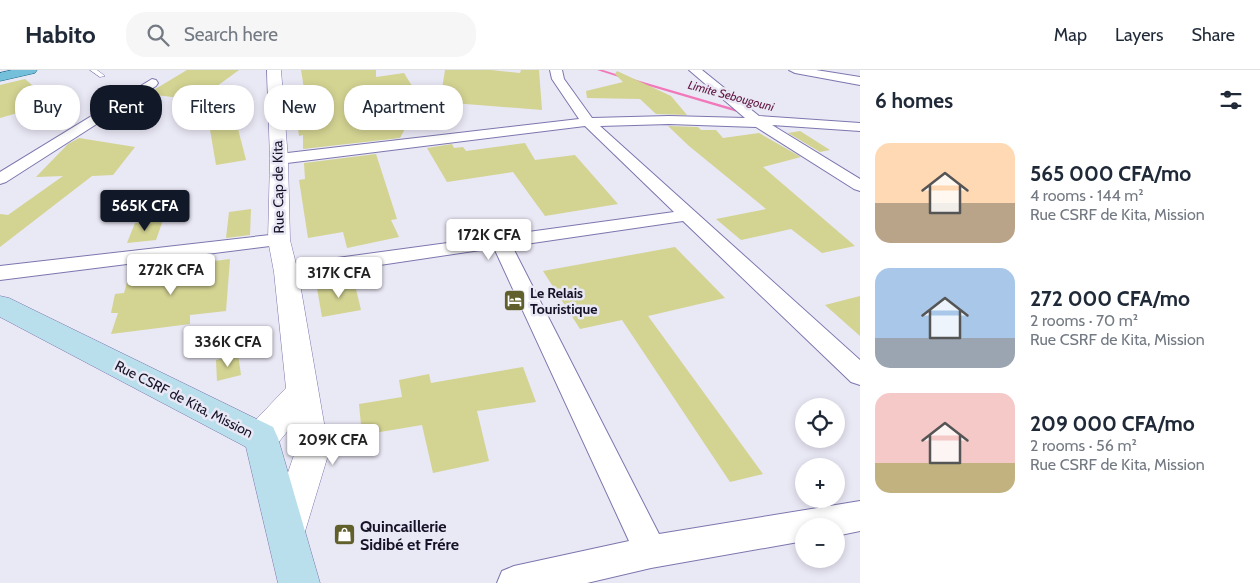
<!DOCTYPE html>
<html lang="en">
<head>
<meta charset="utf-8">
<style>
	:root { --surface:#fff; --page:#f6f6f7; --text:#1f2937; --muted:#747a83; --line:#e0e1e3; --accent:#111827 }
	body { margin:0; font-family:Cabin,sans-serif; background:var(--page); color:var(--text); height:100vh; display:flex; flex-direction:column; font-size:19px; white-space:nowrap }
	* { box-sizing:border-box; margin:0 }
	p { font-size:16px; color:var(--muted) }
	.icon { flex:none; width:28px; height:28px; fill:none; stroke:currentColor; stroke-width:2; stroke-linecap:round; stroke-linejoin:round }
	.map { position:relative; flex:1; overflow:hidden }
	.sheet { display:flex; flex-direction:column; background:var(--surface); width:400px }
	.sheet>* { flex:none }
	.top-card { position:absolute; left:15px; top:15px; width:475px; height:45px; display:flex; gap:10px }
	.fabs { position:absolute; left:795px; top:328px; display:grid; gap:10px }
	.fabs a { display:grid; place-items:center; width:50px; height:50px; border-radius:50%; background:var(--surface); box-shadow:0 2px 8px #0003; font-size:25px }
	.price { position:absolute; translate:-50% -42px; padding:0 11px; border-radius:5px; background:#fff; color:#222; font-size:16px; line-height:32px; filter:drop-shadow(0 1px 2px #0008) }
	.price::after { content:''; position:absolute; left:50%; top:30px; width:15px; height:11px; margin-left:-8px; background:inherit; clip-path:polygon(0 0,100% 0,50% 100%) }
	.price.active { background:var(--accent); color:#fff }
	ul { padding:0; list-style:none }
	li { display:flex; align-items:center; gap:15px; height:125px; padding:0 15px }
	li span { display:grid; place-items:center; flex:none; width:140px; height:100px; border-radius:15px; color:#555 }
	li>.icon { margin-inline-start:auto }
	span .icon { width:60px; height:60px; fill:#fffc; stroke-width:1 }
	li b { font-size:21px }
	h2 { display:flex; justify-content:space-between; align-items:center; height:60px; padding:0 15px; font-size:21px }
	.tag { padding:0 18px; border-radius:20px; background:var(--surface); box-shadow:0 2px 8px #0003; font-size:18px; line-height:45px }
	.tag.active { background:var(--accent); color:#fff }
	header { display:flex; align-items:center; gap:30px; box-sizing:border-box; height:70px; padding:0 25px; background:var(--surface); border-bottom:1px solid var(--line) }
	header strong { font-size:24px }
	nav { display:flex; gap:28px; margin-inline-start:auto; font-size:18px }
	.search { width:350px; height:45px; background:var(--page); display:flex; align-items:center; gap:12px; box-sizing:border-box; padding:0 18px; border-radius:20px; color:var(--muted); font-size:19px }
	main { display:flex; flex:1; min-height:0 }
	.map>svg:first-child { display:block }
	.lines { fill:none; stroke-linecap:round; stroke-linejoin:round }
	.stream { fill:#f178b9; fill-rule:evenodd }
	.building { fill:#d3d392 }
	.service-casing { stroke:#7c76ae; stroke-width:1 }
	.minor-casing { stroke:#7c76ae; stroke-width:2 }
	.tertiary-casing { stroke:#7c76ae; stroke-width:1 }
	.secondary-casing { stroke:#7c76ae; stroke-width:1 }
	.primary-casing { stroke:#17668a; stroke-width:1 }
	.service { fill:#fff; fill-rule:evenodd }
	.minor { fill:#fff; fill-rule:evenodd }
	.tertiary { fill:#fff; fill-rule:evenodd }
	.secondary { fill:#b9dfec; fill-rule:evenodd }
	.primary { fill:#74bfd9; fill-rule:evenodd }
	.labels { text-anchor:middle; stroke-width:5; stroke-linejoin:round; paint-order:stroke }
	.far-water-label { font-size:12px; font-style:italic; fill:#621743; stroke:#e9e8f5 }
	.street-label { font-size:14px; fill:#161228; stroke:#e9e8f5 }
	.poi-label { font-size:14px; font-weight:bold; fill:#161228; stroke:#e9e8f5; text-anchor:start }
	.near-poi-label { font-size:16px; font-weight:bold; fill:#161228; stroke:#e9e8f5; text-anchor:start }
</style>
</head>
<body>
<header>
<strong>Habito</strong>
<div class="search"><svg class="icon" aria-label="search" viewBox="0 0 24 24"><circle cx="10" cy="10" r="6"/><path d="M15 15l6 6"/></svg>Search here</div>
<nav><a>Map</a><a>Layers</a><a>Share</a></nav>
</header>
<main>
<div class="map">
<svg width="860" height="513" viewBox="0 0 860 513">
	<rect width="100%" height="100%" fill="#e9e8f5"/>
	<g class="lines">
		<!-- stream -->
		<g class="stream">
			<polygon points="597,0 603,0 625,7 622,8"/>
			<polygon points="633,9 746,42 747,43 744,44 632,11 631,10"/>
		</g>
	</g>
	<!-- building -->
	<g class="building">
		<polygon points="187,0 239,0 198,30 147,24"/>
		<polygon points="301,0 376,0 376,7 404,3 422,32 397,29 408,53 400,68 303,79 303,65 299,66 293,24 305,25"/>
		<polygon points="445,0 491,0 520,3 521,0 539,0 542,40 440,32"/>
		<polygon points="617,1 671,26 687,45 656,44 640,29 587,28 586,21 623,12 615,4"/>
		<polygon points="25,9 53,33 0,48 0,15"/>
		<polygon points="206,36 233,39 246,90 216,95"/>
		<polygon points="668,56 698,57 701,60 716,60 723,68 759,63 801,87 763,97 855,176 822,183 791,159 741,170 716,149 766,139 689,76"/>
		<polygon points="800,61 830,80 820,82 788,63"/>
		<polygon points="79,68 135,77 113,105 92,106 0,177 0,144 8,145 63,106 36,107 68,74"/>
		<polygon points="525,73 535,90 575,85 618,134 545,146 513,102 447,112 427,78 452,74 454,78 463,77 466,81"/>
		<polygon points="376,84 397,149 391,150 399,167 347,178 343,162 308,168 299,110 305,109 304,93"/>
		<polygon points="251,139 250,165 226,168 229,142"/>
		<polygon points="163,150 156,170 127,173 135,153"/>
		<polygon points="675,177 725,228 648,246 763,404 730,412 622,250 580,259 543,201"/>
		<polygon points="230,189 226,241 190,245 190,254 111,264 118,243 111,243 115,224 124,223 130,202"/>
		<polygon points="354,211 361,240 322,247 317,218"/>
		<polygon points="860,226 860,266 825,235"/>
		<polygon points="238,284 241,305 217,311 216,290"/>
		<polygon points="523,297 536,332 477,341 489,391 433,403 422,355 362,365 359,334 402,327 399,310 429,304 431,313"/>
	</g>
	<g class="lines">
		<defs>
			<polygon id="service" points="90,0 97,0 105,6 100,7"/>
			<g id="minor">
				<polygon points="550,0 562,0 564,9 592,48 669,46 745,48 689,0 702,0 759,46 860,53 860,61 772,55 860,109 860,121 854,119 756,57 669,54 600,56 860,290 860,315 851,312 683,151 512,176 659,464 860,431 860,461 836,466 836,456 804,456 804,471 651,498 587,513 497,513 502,501 514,496 629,471 494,178 286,209 279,207 276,202 279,197 286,195 674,142 585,56 279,94 274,92 271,89 274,86 279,84 579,49 552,9"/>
				<polygon points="789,0 816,0 860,7 860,15 795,3"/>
				<polygon points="152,9 156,10 158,13 156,16 6,112 0,114 0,102"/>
				<polygon points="279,164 286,166 288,170 286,174 0,210 0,196"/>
			</g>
			<polygon id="tertiary" points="267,0 281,0 288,89 290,170 298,202 329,382 300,478 286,483 272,478 267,464 295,382 291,357 273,379 261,383 249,379 244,368 249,357 286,318 274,202 268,170 270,89"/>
			<polygon id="secondary" points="0,226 9,228 273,357 278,368 320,513 278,513 246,377 0,247"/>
			<polygon id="primary" points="12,0 37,0 35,3 0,11 0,3"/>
		</defs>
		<!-- service casing -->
		<use href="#service" class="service-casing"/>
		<!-- minor casing -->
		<use href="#minor" class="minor-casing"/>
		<!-- tertiary casing -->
		<use href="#tertiary" class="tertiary-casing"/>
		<!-- secondary casing -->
		<use href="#secondary" class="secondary-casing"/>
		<!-- primary casing -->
		<use href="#primary" class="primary-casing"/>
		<!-- service -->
		<use href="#service" class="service"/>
		<!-- minor -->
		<use href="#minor" class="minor"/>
		<!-- tertiary -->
		<use href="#tertiary" class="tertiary"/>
		<!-- secondary -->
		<use href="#secondary" class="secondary"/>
		<!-- primary -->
		<use href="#primary" class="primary"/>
	</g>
	<!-- icons -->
	<defs>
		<symbol id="hotel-square" viewBox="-11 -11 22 22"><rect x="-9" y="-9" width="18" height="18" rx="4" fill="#61602d" stroke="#e9e8f5"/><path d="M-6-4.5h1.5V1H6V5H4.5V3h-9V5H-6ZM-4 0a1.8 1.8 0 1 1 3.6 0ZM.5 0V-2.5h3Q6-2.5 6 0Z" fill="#fff"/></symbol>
		<symbol id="shop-square" viewBox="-11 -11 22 22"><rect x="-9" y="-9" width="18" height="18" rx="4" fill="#61602d" stroke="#e9e8f5"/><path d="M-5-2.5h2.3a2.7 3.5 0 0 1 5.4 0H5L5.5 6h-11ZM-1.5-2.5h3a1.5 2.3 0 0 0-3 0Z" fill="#fff"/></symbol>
	</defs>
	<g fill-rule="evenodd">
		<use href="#hotel-square" x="502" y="218" width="25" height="25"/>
		<use href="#shop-square" x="332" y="452" width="25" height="25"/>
	</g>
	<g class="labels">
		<!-- far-water labels -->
		<g class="far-water-label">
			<text transform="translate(731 26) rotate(15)" y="4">Limite Sebougouni</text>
		</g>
		<!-- street labels -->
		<g class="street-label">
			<text transform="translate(278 117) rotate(-91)" y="5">Rue Cap de Kita</text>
			<text transform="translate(184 329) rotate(27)" y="5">Rue CSRF de Kita, Mission</text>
		</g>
		<!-- poi labels -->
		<g class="poi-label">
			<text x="530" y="228">Le Relais<tspan x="530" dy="16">Touristique</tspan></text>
		</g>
		<!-- near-poi labels -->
		<g class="near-poi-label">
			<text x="360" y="462">Quincaillerie<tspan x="360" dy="18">Sidibé et Frére</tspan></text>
		</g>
	</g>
</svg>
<div class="fabs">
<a><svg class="icon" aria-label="locate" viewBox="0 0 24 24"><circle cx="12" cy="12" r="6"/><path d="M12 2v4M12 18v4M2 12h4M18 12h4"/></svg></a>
<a>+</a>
<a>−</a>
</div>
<b class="price active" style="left:145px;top:162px">565K CFA</b>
<b class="price" style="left:489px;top:191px">172K CFA</b>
<b class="price" style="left:171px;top:226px">272K CFA</b>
<b class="price" style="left:339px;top:229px">317K CFA</b>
<b class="price" style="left:228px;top:298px">336K CFA</b>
<b class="price" style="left:333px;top:396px">209K CFA</b>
<div class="top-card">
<a class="tag">Buy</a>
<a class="tag active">Rent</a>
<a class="tag">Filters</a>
<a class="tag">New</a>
<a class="tag">Apartment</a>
</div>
</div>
<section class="sheet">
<h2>6 homes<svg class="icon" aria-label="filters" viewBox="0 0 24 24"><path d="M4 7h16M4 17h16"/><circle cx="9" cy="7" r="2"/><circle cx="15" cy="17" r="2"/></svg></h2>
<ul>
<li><span style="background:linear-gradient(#ffd9b3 60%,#b9a48a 0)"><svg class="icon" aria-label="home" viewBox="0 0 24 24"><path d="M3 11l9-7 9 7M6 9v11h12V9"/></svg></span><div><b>565 000 CFA/mo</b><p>4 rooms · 144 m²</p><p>Rue CSRF de Kita, Mission</p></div></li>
<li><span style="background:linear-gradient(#a9c7e8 70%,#9aa5b1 0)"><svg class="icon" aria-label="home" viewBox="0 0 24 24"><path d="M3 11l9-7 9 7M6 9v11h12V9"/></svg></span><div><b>272 000 CFA/mo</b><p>2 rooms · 70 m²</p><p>Rue CSRF de Kita, Mission</p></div></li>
<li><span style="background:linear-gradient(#f6c9c9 70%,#c2b280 0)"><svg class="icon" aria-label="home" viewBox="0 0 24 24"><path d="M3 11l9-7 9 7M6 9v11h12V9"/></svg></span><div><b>209 000 CFA/mo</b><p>2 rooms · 56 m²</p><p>Rue CSRF de Kita, Mission</p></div></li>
</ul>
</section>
</main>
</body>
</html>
